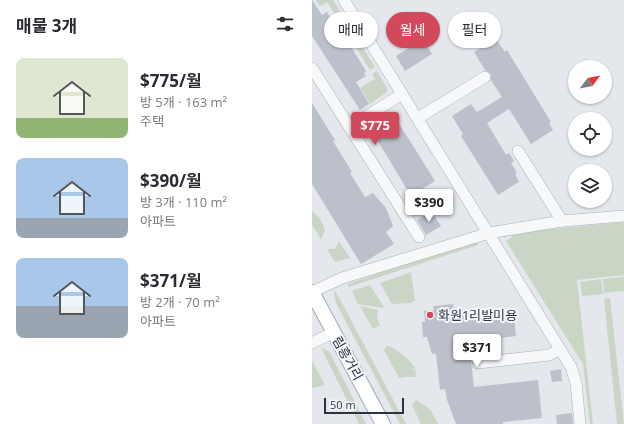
<!DOCTYPE html>
<html lang="ko">
<head>
<meta charset="utf-8">
<style>
	:root { --surface:#fff; --page:#f2f2f3; --text:#2b2b33; --muted:#7c7c81; --accent:#d1495b }
	body { margin:0; font-family:"Open Sans","Noto Sans KR",sans-serif; background:var(--page); color:var(--text); height:100vh; display:flex; flex-direction:column; font-size:15px; white-space:nowrap }
	* { box-sizing:border-box; margin:0 }
	p { font-size:13px; color:var(--muted) }
	.icon { flex:none; width:22px; height:22px; fill:none; stroke:currentColor; stroke-width:2; stroke-linecap:round; stroke-linejoin:round }
	.map { position:relative; flex:1; overflow:hidden }
	.side { display:flex; flex-direction:column; background:var(--surface); width:312px }
	.side>* { flex:none }
	.top-card { position:absolute; left:12px; top:12px; width:240px; height:36px; display:flex; gap:8px }
	.needle { width:26px; rotate:58deg }
	.buttons { position:absolute; left:256px; top:60px; display:grid; gap:8px }
	.buttons a { display:grid; place-items:center; width:44px; height:44px; border-radius:50%; background:var(--surface); box-shadow:0 1px 3px #0004; font-size:20px }
	.scale { position:absolute; left:12px; bottom:10px; width:80px; box-sizing:border-box; padding-left:4px; border:2px solid #2b3445; border-top:0; font-size:11px; line-height:14px; white-space:nowrap; color:#2b3445; -webkit-text-stroke:3px #f4f6f9; paint-order:stroke }
	.price { position:absolute; translate:-50% -34px; padding:0 9px; border-radius:4px; background:#fff; color:#222; font-size:13px; line-height:26px; filter:drop-shadow(0 1px 2px #0008) }
	.price::after { content:''; position:absolute; left:50%; top:24px; width:12px; height:9px; margin-left:-6px; background:inherit; clip-path:polygon(0 0,100% 0,50% 100%) }
	.price.current { background:var(--accent); color:#fff }
	ul { padding:0; list-style:none }
	li { display:flex; align-items:center; gap:12px; height:100px; padding:0 16px }
	li span { display:grid; place-items:center; flex:none; width:112px; height:80px; border-radius:8px; color:#555 }
	li>.icon { margin-inline-start:auto }
	span .icon { width:48px; height:48px; fill:#fffc; stroke-width:1 }
	li b { font-size:17px }
	h2 { display:flex; justify-content:space-between; align-items:center; height:48px; padding:0 16px; font-size:17px }
	.chip { padding:0 14px; border-radius:18px; background:var(--surface); box-shadow:0 1px 3px #0004; font-size:14px; line-height:36px }
	.chip.current { background:var(--accent); color:#fff }
	main { display:flex; flex:1; min-height:0 }
	.map>svg:first-child { display:block }
	.green { fill:#c9d6c5 }
	.building { fill:#bbc0ca }
	.lines { fill:none; stroke-linecap:round; stroke-linejoin:round }
	.minor-casing { stroke:#a9aeb7; stroke-width:12 }
	.major-casing { stroke:#a3abb8; stroke-width:16 }
	.minor { stroke:#f7f8fa; stroke-width:11 }
	.major { stroke:#fff; stroke-width:14 }
	.poi-dot { fill:#d1495b; stroke:#f4f6f9; stroke-width:1.5 }
	.labels { text-anchor:middle; stroke-width:4; stroke-linejoin:round; paint-order:stroke }
	.poi-label { font-size:13px; fill:#2b3445; stroke:#f4f6f9; text-anchor:start }
	.street-label { font-size:13px; fill:#2b3445; stroke:#f4f6f9 }
</style>
</head>
<body>
<main>
<section class="side">
<h2>매물 3개<svg class="icon" aria-label="filters" viewBox="0 0 24 24"><path d="M4 7h16M4 17h16"/><circle cx="9" cy="7" r="2"/><circle cx="15" cy="17" r="2"/></svg></h2>
<ul>
<li><span style="background:linear-gradient(#dfe7d0 75%,#8fb573 0)"><svg class="icon" aria-label="home" viewBox="0 0 24 24"><path d="M3 11l9-7 9 7M6 9v11h12V9"/></svg></span><div><b>$775/월</b><p>방 5개 · 163 m²</p><p>주택</p></div></li>
<li><span style="background:linear-gradient(#a9c7e8 75%,#9aa5b1 0)"><svg class="icon" aria-label="home" viewBox="0 0 24 24"><path d="M3 11l9-7 9 7M6 9v11h12V9"/></svg></span><div><b>$390/월</b><p>방 3개 · 110 m²</p><p>아파트</p></div></li>
<li><span style="background:linear-gradient(#a9c7e8 60%,#9aa5b1 0)"><svg class="icon" aria-label="home" viewBox="0 0 24 24"><path d="M3 11l9-7 9 7M6 9v11h12V9"/></svg></span><div><b>$371/월</b><p>방 2개 · 70 m²</p><p>아파트</p></div></li>
</ul>
</section>
<div class="map">
<svg width="312" height="424" viewBox="0 0 312 424">
	<rect width="100%" height="100%" fill="#e4e7ec"/>
	<!-- green -->
	<g class="green">
		<polygon points="4,0 21,0 63,67 58,70 15,2 8,6"/>
		<polygon points="65,71 75,88 75,92 58,104 48,88 63,79 60,74"/>
		<path d="M0 211C7 216 11 223 13 231L9 239 0 225Z"/>
		<polygon points="312,222 312,275 265,280 281,424 278,424 271,364 194,241 200,237 197,233"/>
		<polygon points="27,241 38,258 23,262 15,249 23,249"/>
		<polygon points="165,241 166,245 37,287 35,284"/>
		<polygon points="99,272 103,301 99,303 80,304 68,283"/>
		<polygon points="312,277 312,291 292,293 291,279"/>
		<polygon points="289,279 291,294 270,296 268,282"/>
		<polygon points="58,285 72,307 72,308 46,304 40,291"/>
		<polygon points="23,290 94,424 88,424 24,303 22,294"/>
		<polygon points="298,298 312,424 305,424 292,299"/>
		<polygon points="48,306 66,310 65,318 68,325 61,329"/>
		<path d="M75 346C82 346 105 365 105 373L103 369 93 366 103 370 104 374 103 377H91L89 374 91 378H87L72 350Z"/>
		<polygon points="9,348 15,350 18,353 54,424 47,424"/>
		<polygon points="0,361 13,385 0,388"/>
		<polygon points="104,400 118,409 126,424 109,424 100,405"/>
	</g>
	<!-- building -->
	<g class="building">
		<polygon points="0,0 10,15 15,12 18,17 20,16 54,71 52,73 54,76 44,82 57,104 48,110 0,36"/>
		<polygon points="111,39 120,54 93,71 84,56"/>
		<polygon points="184,39 193,52 195,50 239,122 237,123 241,130 219,144 197,109 175,123 194,155 197,153 202,161 199,163 205,173 203,174 207,182 186,195 149,136 151,134 140,116 159,104 165,112 190,97 179,80 179,74 173,70 162,52"/>
		<polygon points="0,103 23,140 21,141 40,172 38,173 53,197 61,193 74,208 81,226 74,232 82,244 49,264 0,184"/>
		<polygon points="81,114 123,181 99,196 58,128"/>
		<polygon points="119,211 129,226 114,235 105,220"/>
		<polygon points="141,304 142,316 201,309 204,336 157,342 162,387 226,380 230,418 191,422 191,424 144,424 135,400 133,389 128,390 124,354 120,354 115,337 111,337 110,322 113,322 112,311 122,310 121,306"/>
		<polygon points="249,369 250,381 240,382 238,371"/>
		<polygon points="260,413 261,424 245,424 244,415"/>
	</g>
	<g class="lines">
		<defs>
			<g id="minor">
				<polyline points="32,0 259,367 264,383 268,424"/>
				<polyline points="0,68 107,237"/>
				<polyline points="106,118 173,77"/>
				<polyline points="38,127 90,94"/>
				<polyline points="206,151 250,221"/>
				<polyline points="0,292 30,278 177,233 250,221 312,216"/>
				<polyline points="0,343 22,332"/>
				<polyline points="166,363 237,355 248,349"/>
			</g>
			<polyline id="major" points="0,292 71,424"/>
		</defs>
		<!-- minor casing -->
		<use href="#minor" class="minor-casing"/>
		<!-- major casing -->
		<use href="#major" class="major-casing"/>
		<!-- minor -->
		<use href="#minor" class="minor"/>
		<!-- major -->
		<use href="#major" class="major"/>
	</g>
	<!-- markers -->
	<circle class="poi-dot" cx="118" cy="315" r="4"/>
	<g class="labels">
		<!-- poi labels -->
		<g class="poi-label">
			<text x="126" y="320">화원1리발미용</text>
		</g>
		<!-- street labels -->
		<g class="street-label">
			<text transform="translate(36 358) rotate(61)" y="5">림흥거리</text>
		</g>
	</g>
</svg>
<div class="buttons">
<a><svg class="needle" viewBox="-14 -14 28 28"><path d="M0-13l5 13h-10z" fill="#e53935"/><path d="M0 13l5-13h-10z" fill="#7c7c81"/></svg></a>
<a><svg class="icon" aria-label="locate" viewBox="0 0 24 24"><circle cx="12" cy="12" r="6"/><path d="M12 2v4M12 18v4M2 12h4M18 12h4"/></svg></a>
<a><svg class="icon" aria-label="layers" viewBox="0 0 24 24"><path d="M12 4l9 5-9 5-9-5zM3 14l9 5 9-5"/></svg></a>
</div>
<div class="scale">50 m</div>
<b class="price current" style="left:63px;top:146px">$775</b>
<b class="price" style="left:117px;top:223px">$390</b>
<b class="price" style="left:165px;top:368px">$371</b>
<div class="top-card">
<a class="chip">매매</a>
<a class="chip current">월세</a>
<a class="chip">필터</a>
</div>
</div>
</main>
</body>
</html>
